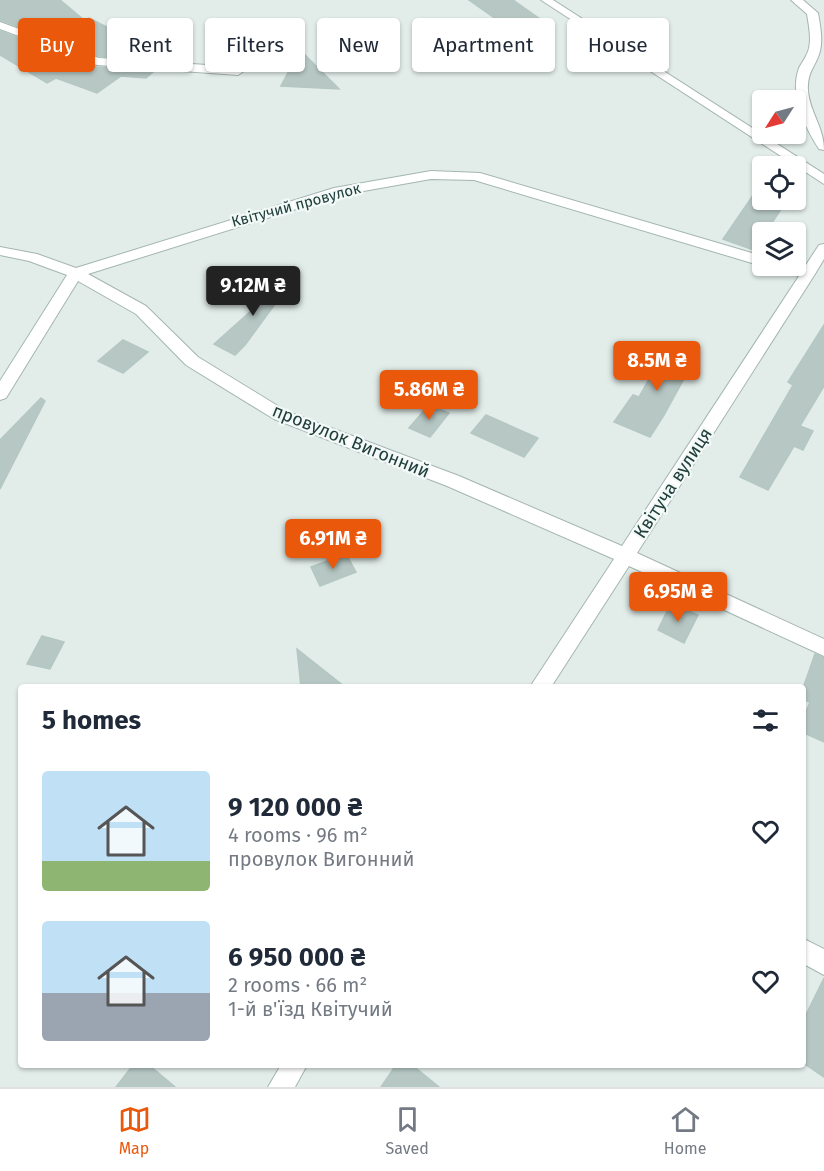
<!DOCTYPE html>
<html lang="en">
<head>
<meta charset="utf-8">
<style>
	:root { --surface:#fff; --page:#f6f6f7; --text:#1f2937; --muted:#747a83; --line:#e0e1e3; --accent:#ea580c }
	body { margin:0; font-family:"Fira Sans",sans-serif; background:var(--page); color:var(--text); height:100vh; display:flex; flex-direction:column; font-size:22px; white-space:nowrap }
	* { box-sizing:border-box; margin:0 }
	p { font-size:20px; color:var(--muted) }
	.icon { flex:none; width:33px; height:33px; fill:none; stroke:currentColor; stroke-width:2; stroke-linecap:round; stroke-linejoin:round }
	.map { position:relative; flex:1; overflow:hidden }
	.side { position:absolute; left:18px; top:684px; width:788px; height:384px; display:flex; flex-direction:column; background:var(--surface); border-radius:6px; box-shadow:0 2px 4px #0004 }
	.side>* { flex:none }
	.top-card { position:absolute; left:18px; top:18px; width:789px; height:54px; display:flex; gap:12px }
	.needle { width:39px; rotate:234deg }
	.buttons { position:absolute; left:752px; top:90px; display:grid; gap:12px }
	.buttons a { display:grid; place-items:center; width:54px; height:54px; border-radius:6px; background:var(--surface); box-shadow:0 2px 4px #0004; font-size:30px }
	.price { position:absolute; translate:-50% -51px; padding:0 14px; border-radius:6px; background:var(--accent); color:#fff; font-size:20px; line-height:39px; filter:drop-shadow(0 2px 3px #0008) }
	.price::after { content:''; position:absolute; left:50%; top:36px; width:18px; height:14px; margin-left:-9px; background:inherit; clip-path:polygon(0 0,100% 0,50% 100%) }
	.price.selected { background:#222; color:#fff }
	ul { padding:0; list-style:none }
	li { display:flex; align-items:center; gap:18px; height:150px; padding:0 24px }
	li span { display:grid; place-items:center; flex:none; width:168px; height:120px; border-radius:6px; color:#555 }
	li>.icon { margin-inline-start:auto }
	span .icon { width:72px; height:72px; fill:#fffc; stroke-width:1 }
	li b { font-size:26px }
	h2 { display:flex; justify-content:space-between; align-items:center; height:72px; padding:0 24px; font-size:26px }
	.chip { padding:0 21px; border-radius:6px; background:var(--surface); box-shadow:0 2px 4px #0004; font-size:21px; line-height:54px }
	.chip.selected { background:var(--accent); color:#fff }
	.dock { display:flex; justify-content:space-around; align-items:center; height:84px; border-top:2px solid var(--line); background:var(--surface); font-size:16px; color:var(--muted) }
	.dock a { display:grid; justify-items:center; gap:3px }
	.dock .selected { color:var(--accent) }
	.map>svg:first-child { display:block }
	.building { fill:#b7c8c4; stroke:#b4c7c3; stroke-width:1.5 }
	.lines { fill:none; stroke-linecap:round; stroke-linejoin:round }
	.minor-casing { stroke:#a4b5b2; stroke-width:2 }
	.minor { fill:#fff; fill-rule:evenodd }
	.labels { text-anchor:middle; stroke-width:4.5; stroke-linejoin:round; paint-order:stroke }
	.far-street-label { font-size:15px; fill:#213f3c; stroke:#f3f9f7 }
	.street-label { font-size:18px; fill:#213f3c; stroke:#f3f9f7 }
</style>
</head>
<body>
<div class="map">
<svg width="824" height="1087" viewBox="0 0 824 1087">
	<rect width="100%" height="100%" fill="#e2edea"/>
	<!-- building -->
	<g class="building">
		<polygon points="0,0 60,0 84,20 89,18 168,58 166,60 99,56 0,20"/>
		<polygon points="469,0 513,0 540,19 510,29"/>
		<polygon points="0,31 96,67 154,71 146,78 121,76 97,93 56,78 47,83 0,55"/>
		<polygon points="300,50 339,89 281,86"/>
		<polygon points="756,191 762,193 762,200 777,200 785,203 766,232 762,232 762,238 754,250 723,239"/>
		<polygon points="266,278 289,285 245,345 235,355 214,344 261,302 250,299"/>
		<polygon points="824,325 824,386 800,426 813,431 803,450 794,446 768,490 740,477 793,385 788,382"/>
		<polygon points="123,340 148,352 123,373 98,361"/>
		<polygon points="668,345 697,355 664,415 650,437 614,422 633,395 639,397"/>
		<polygon points="41,398 45,401 0,489 0,440"/>
		<polygon points="429,405 449,413 430,437 409,428"/>
		<polygon points="486,415 538,438 524,457 471,433"/>
		<polygon points="346,554 356,572 320,586 311,567"/>
		<polygon points="671,603 698,615 684,643 658,630"/>
		<polygon points="42,636 64,642 50,669 27,664"/>
		<polygon points="297,649 345,687 301,687"/>
		<polygon points="815,654 824,658 824,742 802,732 802,722 810,702 802,699 802,691"/>
		<polygon points="824,978 824,1077 802,1062 802,1023"/>
		<polygon points="133,1065 149,1065 175,1087 116,1087"/>
		<polygon points="396,1065 412,1065 439,1087 381,1087"/>
	</g>
	<g class="lines">
		<defs>
			<g id="minor">
				<polygon points="541,0 553,0 824,174 824,184"/>
				<path d="M791 0H803L818 13C820 25 823 39 820 51 816 67 807 70 808 91 810 113 824 127 824 150L819 149C805 127 789 95 799 68 801 64 804 60 806 56 813 44 809 27 807 14Z"/>
				<polygon points="0,22 99,58 238,67 244,71 238,75 97,65 0,29"/>
				<polygon points="431,171 480,173 762,256 762,266 474,180 431,179 341,195 88,274 146,306 198,357 286,411 459,476 622,546 799,276 773,269 771,266 793,266 804,268 819,245 824,244 824,259 815,274 637,553 824,639 824,656 629,566 551,687 530,687 614,559 447,486 274,419 186,365 136,314 78,281 6,398 0,400 0,381 67,275 29,261 0,255 0,247 37,254 76,268 334,188"/>
				<polygon points="802,938 824,949 824,975 802,963"/>
				<polygon points="281,1065 307,1065 295,1087 268,1087"/>
			</g>
		</defs>
		<!-- minor casing -->
		<use href="#minor" class="minor-casing"/>
		<!-- minor -->
		<use href="#minor" class="minor"/>
	</g>
	<g class="labels">
		<!-- far-street labels -->
		<g class="far-street-label">
			<text transform="translate(296 205) rotate(-15)" y="5">Квітучий провулок</text>
		</g>
		<!-- street labels -->
		<g class="street-label">
			<text transform="translate(351 441) rotate(22)" y="6">провулок Вигонний</text>
			<text transform="translate(673 483) rotate(-57)" y="6">Квітуча вулиця</text>
		</g>
	</g>
</svg>
<div class="buttons">
<a><svg class="needle" viewBox="-14 -14 28 28"><path d="M0-13l5 13h-10z" fill="#e53935"/><path d="M0 13l5-13h-10z" fill="#747a83"/></svg></a>
<a><svg class="icon" aria-label="locate" viewBox="0 0 24 24"><circle cx="12" cy="12" r="6"/><path d="M12 2v4M12 18v4M2 12h4M18 12h4"/></svg></a>
<a><svg class="icon" aria-label="layers" viewBox="0 0 24 24"><path d="M12 4l9 5-9 5-9-5zM3 14l9 5 9-5"/></svg></a>
</div>
<b class="price selected" style="left:253px;top:317px">9.12M ₴</b>
<b class="price" style="left:657px;top:392px">8.5M ₴</b>
<b class="price" style="left:429px;top:421px">5.86M ₴</b>
<b class="price" style="left:333px;top:570px">6.91M ₴</b>
<b class="price" style="left:678px;top:623px">6.95M ₴</b>
<div class="top-card">
<a class="chip selected">Buy</a>
<a class="chip">Rent</a>
<a class="chip">Filters</a>
<a class="chip">New</a>
<a class="chip">Apartment</a>
<a class="chip">House</a>
</div>
<section class="side">
<h2>5 homes<svg class="icon" aria-label="filters" viewBox="0 0 24 24"><path d="M4 7h16M4 17h16"/><circle cx="9" cy="7" r="2"/><circle cx="15" cy="17" r="2"/></svg></h2>
<ul>
<li><span style="background:linear-gradient(#bfe0f5 75%,#8fb573 0)"><svg class="icon" aria-label="home" viewBox="0 0 24 24"><path d="M3 11l9-7 9 7M6 9v11h12V9"/></svg></span><div><b>9 120 000 ₴</b><p>4 rooms · 96 m²</p><p>провулок Вигонний</p></div><svg class="icon" aria-label="heart" viewBox="0 0 24 24"><path d="M12 20l-8-8c-3-5 5-10 8-4 3-6 11-1 8 4z"/></svg></li>
<li><span style="background:linear-gradient(#bfe0f5 60%,#9aa5b1 0)"><svg class="icon" aria-label="home" viewBox="0 0 24 24"><path d="M3 11l9-7 9 7M6 9v11h12V9"/></svg></span><div><b>6 950 000 ₴</b><p>2 rooms · 66 m²</p><p>1-й в'їзд Квітучий</p></div><svg class="icon" aria-label="heart" viewBox="0 0 24 24"><path d="M12 20l-8-8c-3-5 5-10 8-4 3-6 11-1 8 4z"/></svg></li>
</ul>
</section>
</div>
<nav class="dock">
<a class="selected"><svg class="icon" aria-label="map" viewBox="0 0 24 24"><path d="M3 6l6-2 6 2 6-2v14l-6 2-6-2-6 2zM9 4v14M15 6v14"/></svg>Map</a>
<a><svg class="icon" aria-label="saved" viewBox="0 0 24 24"><path d="M7 4h10v16l-5-4-5 4z"/></svg>Saved</a>
<a><svg class="icon" aria-label="home" viewBox="0 0 24 24"><path d="M3 11l9-7 9 7M6 9v11h12V9"/></svg>Home</a>
</nav>
</body>
</html>
